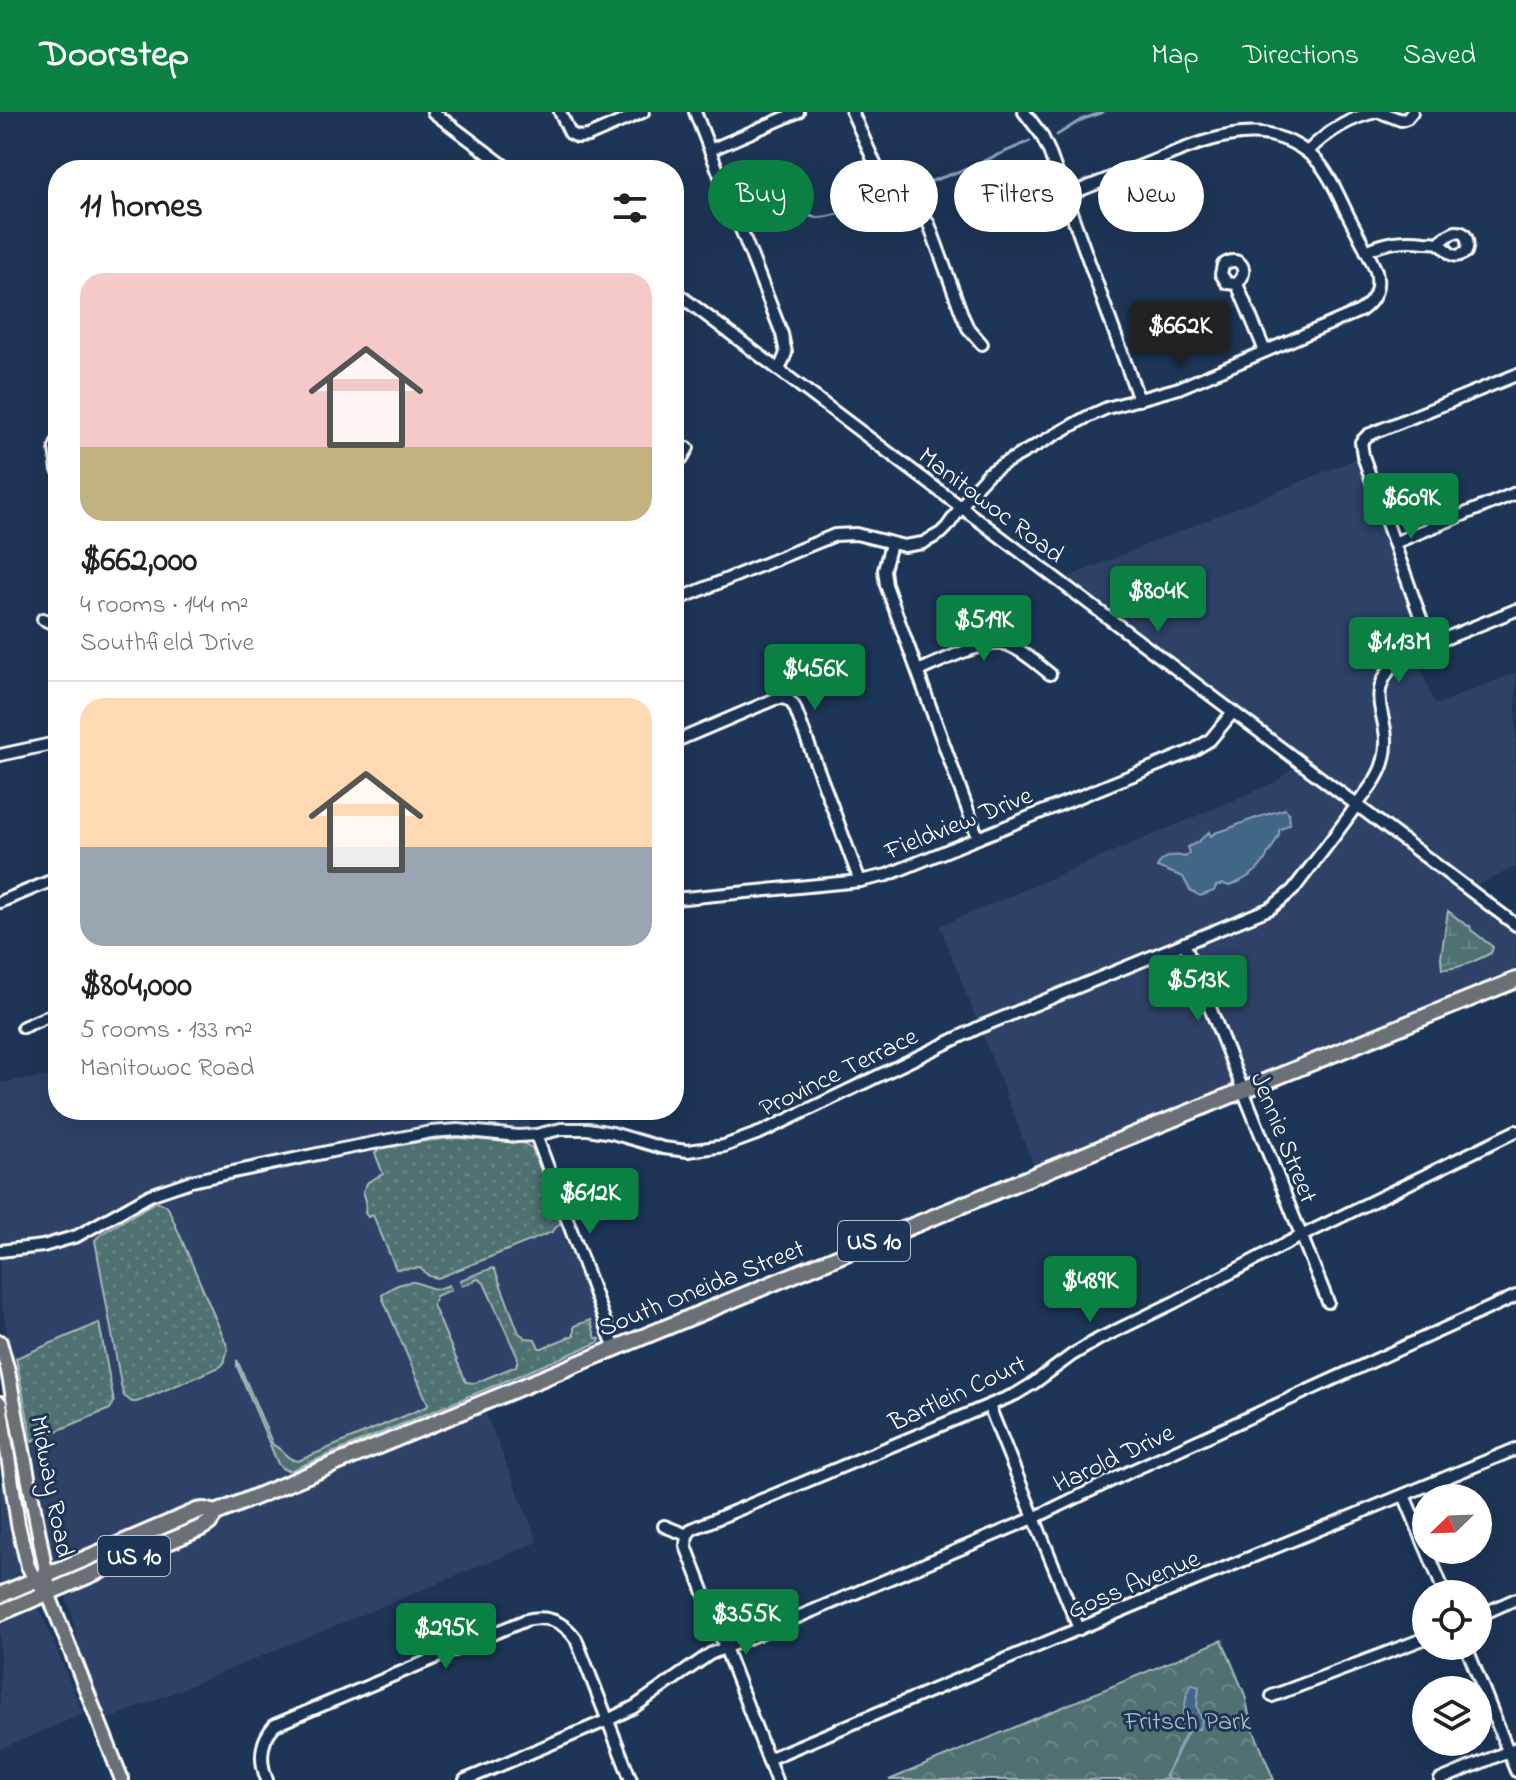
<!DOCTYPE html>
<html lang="en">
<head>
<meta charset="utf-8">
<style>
	:root { --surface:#fff; --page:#f2f2f2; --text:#222; --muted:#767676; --line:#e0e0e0; --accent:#0b8043 }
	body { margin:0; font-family:"Indie Flower",sans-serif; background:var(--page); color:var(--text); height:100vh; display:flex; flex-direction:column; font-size:30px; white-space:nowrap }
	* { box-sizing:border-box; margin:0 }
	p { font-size:26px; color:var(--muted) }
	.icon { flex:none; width:44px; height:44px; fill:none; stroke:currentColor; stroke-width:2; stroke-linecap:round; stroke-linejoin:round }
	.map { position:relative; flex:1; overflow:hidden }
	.sheet { position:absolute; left:48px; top:48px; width:636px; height:960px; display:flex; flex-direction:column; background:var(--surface); border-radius:32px; box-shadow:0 8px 32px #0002 }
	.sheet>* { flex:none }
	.guide { position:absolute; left:708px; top:48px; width:688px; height:72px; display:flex; gap:16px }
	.needle { width:52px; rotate:247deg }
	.fabs { position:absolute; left:1412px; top:1372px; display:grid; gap:16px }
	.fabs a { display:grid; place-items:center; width:80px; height:80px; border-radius:50%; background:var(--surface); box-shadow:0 8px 32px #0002; font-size:40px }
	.price { position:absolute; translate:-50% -68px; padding:0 18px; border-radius:8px; background:var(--accent); color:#fff; font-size:26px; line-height:52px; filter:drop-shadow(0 2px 4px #0008) }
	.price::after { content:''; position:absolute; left:50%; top:48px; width:24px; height:18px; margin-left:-12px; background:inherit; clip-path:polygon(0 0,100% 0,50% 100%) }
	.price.on { background:#222; color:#fff }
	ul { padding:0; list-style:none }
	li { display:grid; align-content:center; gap:16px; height:424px; padding:0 32px }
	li+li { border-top:2px solid var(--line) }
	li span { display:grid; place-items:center; height:248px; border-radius:24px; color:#555 }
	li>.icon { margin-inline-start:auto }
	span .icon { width:144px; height:144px; fill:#fffc; stroke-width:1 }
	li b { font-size:34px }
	h2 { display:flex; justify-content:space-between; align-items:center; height:96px; padding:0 32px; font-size:34px }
	.tag { padding:0 28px; border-radius:36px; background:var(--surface); box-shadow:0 8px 32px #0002; font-size:28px; line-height:72px }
	.tag.on { background:var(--accent); color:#fff }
	header { display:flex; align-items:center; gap:48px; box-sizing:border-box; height:112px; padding:0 40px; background:var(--accent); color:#fff }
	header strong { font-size:38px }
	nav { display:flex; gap:44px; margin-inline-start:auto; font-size:28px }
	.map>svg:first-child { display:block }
	.built { fill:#2e4367 }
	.grass { fill:url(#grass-dots); stroke:#a8b8b8; stroke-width:2 }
	.wetland { fill:url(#wetland-marsh); stroke:#a8b8b8; stroke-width:2 }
	.park { fill:url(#park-crowns); stroke:#a8b8b8; stroke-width:2 }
	.water { fill:#416688; stroke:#8da3b8; stroke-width:2 }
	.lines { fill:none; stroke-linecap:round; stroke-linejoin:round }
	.stream { stroke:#8da3b8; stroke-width:3 }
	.minor-casing { stroke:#fff; stroke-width:16 }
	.major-casing { stroke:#fff; stroke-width:18 }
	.highway-casing { stroke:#fff; stroke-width:20 }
	.minor { stroke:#1d3557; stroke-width:10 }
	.major { stroke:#6b6f75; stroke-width:12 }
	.highway { stroke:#6b6f75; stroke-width:14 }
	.labels { text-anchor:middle; stroke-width:6; stroke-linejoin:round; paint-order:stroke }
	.shield { fill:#1d3557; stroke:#bbc2cd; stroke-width:2 }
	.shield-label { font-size:24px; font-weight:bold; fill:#fff }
	.street-label { font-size:26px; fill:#fff; stroke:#1d3557 }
	.park-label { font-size:26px; fill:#b0bfbf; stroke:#1d3557 }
</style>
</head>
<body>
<header>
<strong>Doorstep</strong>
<nav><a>Map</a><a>Directions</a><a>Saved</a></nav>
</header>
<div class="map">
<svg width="1516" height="1668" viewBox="0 0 1516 1668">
	<defs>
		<pattern id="grass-dots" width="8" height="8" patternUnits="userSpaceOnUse" patternTransform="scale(2)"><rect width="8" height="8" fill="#507171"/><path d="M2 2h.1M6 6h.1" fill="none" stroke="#6a8686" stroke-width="1.8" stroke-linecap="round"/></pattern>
		<pattern id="wetland-marsh" width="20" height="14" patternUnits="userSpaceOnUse" patternTransform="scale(2)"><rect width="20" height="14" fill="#507171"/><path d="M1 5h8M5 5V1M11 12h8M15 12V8" fill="none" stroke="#6a8686"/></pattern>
		<pattern id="park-crowns" width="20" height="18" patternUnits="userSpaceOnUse" patternTransform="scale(2)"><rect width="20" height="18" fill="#507171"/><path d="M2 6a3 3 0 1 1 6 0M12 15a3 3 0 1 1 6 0" fill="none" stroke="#6a8686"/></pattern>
	</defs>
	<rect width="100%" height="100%" fill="#1d3557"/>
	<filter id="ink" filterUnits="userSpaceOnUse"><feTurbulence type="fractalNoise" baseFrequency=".0125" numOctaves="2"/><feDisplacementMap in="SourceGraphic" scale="16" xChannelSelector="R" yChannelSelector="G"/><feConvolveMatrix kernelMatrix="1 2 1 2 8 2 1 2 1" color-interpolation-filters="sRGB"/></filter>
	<g filter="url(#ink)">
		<!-- built -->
		<g class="built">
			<polygon points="1356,347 1419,523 1417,528 1411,531 1435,593 1516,560 1516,755 1469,777 1516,813 1516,859 1506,864 1489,879 1037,1062 940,814 1276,670 1305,644 1068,465"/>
			<polygon points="58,963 58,998 525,998 615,1237 482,1292 538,1430 107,1608 92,1598 71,1500 44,1418 0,1183 0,971"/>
			<polygon points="4,1374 21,1451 19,1460 14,1467 0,1475 0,1375"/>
			<polygon points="29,1493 38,1496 42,1502 83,1602 0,1637 0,1505"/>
		</g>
		<!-- grass -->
		<g class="grass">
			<path d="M459 1026 523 1031 532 1036 561 1110 552 1120 438 1166 429 1164 420 1156 396 1157 373 1103 368 1105 365 1101 366 1089 363 1079 365 1075 368 1070 383 1062 375 1041 379 1037C406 1032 432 1027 459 1026Z"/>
			<polygon points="155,1090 166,1093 169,1098 228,1236 224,1251 220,1255 137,1290 132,1290 124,1284 122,1278 95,1128 101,1122"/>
			<path d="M493 1156 495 1158 519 1221 526 1226 535 1227 539 1236H542L574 1223V1214L590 1208 596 1226 600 1227 599 1230 292 1358C285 1359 282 1357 278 1352L237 1254V1248L273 1333C283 1337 285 1347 298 1349L428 1294V1292L383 1187 382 1183C391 1175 407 1167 418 1171 432 1176 434 1180 449 1173L451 1178 436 1184 433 1193 466 1270 475 1271 516 1254 518 1246 484 1171 478 1167 462 1174 460 1168Z"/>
			<polygon points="99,1211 114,1290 110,1297 32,1329 16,1246"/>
		</g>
		<!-- wetland -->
		<path class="wetland" d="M1448 799 1466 813 1470 814 1471 818 1493 835 1491 841C1475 849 1459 857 1442 857L1441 845Z"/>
		<!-- park -->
		<polygon class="park" points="1222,1528 1245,1583 1251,1612 1274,1668 889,1668"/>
		<!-- water -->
		<g class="water">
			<path d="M1285 697 1289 701 1290 712 1279 718V723L1270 740 1268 741C1262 759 1245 768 1229 774L1223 772 1216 774 1214 779 1200 784 1190 778 1183 765 1157 755C1162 745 1174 741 1185 745L1189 741 1187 735 1197 731 1209 720 1211 724C1217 718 1221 720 1228 717 1248 708 1264 703 1285 697Z"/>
			<polygon points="1192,1572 1199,1575 1197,1594 1202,1609 1199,1617 1182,1613 1187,1580"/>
		</g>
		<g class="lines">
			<!-- stream -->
			<g class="stream">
				<polyline points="1057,23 1081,8 1103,0"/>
				<polyline points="914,75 958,60 1030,29"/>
				<path d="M810 104C829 111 866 90 884 81"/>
				<polyline points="1168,1668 1166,1663 1189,1616"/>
			</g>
			<defs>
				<g id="minor">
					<polyline points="433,0 510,58"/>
					<polyline points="560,0 570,21 578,25 588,24 643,0"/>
					<polyline points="695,0 782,222 786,241 779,258"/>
					<polyline points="852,0 880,63 920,101 929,112 963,205 968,216 982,232"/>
					<polyline points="1024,0 1041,22 1049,39 1139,288"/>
					<polyline points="1380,0 1401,8 1407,6 1412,0"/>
					<polyline points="710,38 798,0"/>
					<path d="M1307 40C1327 20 1348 6 1376 0"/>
					<path d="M1366 139C1386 130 1403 127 1425 130 1429 130 1434 130 1438 131 1450 137 1450 150 1466 140 1469 132 1468 119 1456 120 1450 121 1443 128 1438 131"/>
					<path d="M1237 172 1227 171 1221 162 1223 153C1239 141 1251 158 1237 172L1265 239"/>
					<polyline points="674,179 1516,813"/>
					<polyline points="58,329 55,336 58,358"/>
					<polyline points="674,353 682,346 688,336"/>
					<polyline points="1394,431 1516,381"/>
					<polyline points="891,432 884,458 886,473 978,726"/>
					<path d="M674 489 835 423 856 422 904 434 923 431 941 421 947 415 975 376 988 362 1003 352 1087 305 1107 296 1179 276 1360 199C1375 189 1380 177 1376 159 1367 138 1356 119 1346 99 1338 83 1331 65 1319 51 1271 0 1210 26 1156 48 1125 60 1095 72 1065 84"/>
					<polyline points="43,507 58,514"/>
					<polyline points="1430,532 1363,344 1361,330 1368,323 1516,263"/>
					<path d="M918 559C940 550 986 526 1008 533 1024 539 1037 552 1050 562"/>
					<polyline points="58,610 56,623 58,636"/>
					<path d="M674 630 775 587C785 585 790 587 795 596L860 769"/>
					<polyline points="0,643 56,631"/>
					<polyline points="674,787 860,769 887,763 1192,639 1210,628 1233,600"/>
					<polyline points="0,790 58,766"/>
					<polyline points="1184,831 1328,1190"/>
					<polyline points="23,915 58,900"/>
					<polyline points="536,1023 615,1237"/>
					<path d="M0 1139 43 1134 77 1124 150 1083 191 1069 332 1039 431 1020 458 1018 518 1024 536 1023 561 1017H588L612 1021 663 1036 688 1039 724 1034 762 1020 980 915 1271 796 1293 778C1314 750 1336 723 1356 694 1367 679 1380 665 1384 647 1395 604 1357 585 1402 544L1516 498"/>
					<polyline points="989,1294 1079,1517"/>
					<polyline points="1404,1383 1426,1436"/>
					<polyline points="664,1414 687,1423"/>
					<polyline points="687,1423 692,1417 1016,1282 1034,1271 1072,1243 1099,1227 1175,1190 1281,1134 1516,1019"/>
					<polyline points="687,1423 686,1434 776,1668"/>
					<polyline points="1427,1438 1445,1482"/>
					<polyline points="1478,1504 1516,1487"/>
					<polyline points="1466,1534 1516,1659"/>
					<polyline points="1272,1584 1426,1526"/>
					<polyline points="768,1647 1188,1471 1516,1337"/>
					<path d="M267 1668C259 1648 260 1629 275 1613L526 1508C547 1503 563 1509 576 1527L631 1668"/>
					<polyline points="465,1668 608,1608 634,1595 710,1542 1034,1406 1131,1359 1516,1184"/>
					<polyline points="1440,1668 1516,1636"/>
				</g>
				<g id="major">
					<polyline points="0,1230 8,1259 48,1470"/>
					<polyline points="0,1291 18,1412 28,1454 35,1468 48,1481 122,1668"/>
				</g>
				<g id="highway">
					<polyline points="0,1483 197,1399 204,1398 216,1401"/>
					<polyline points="0,1501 201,1416 209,1411 216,1401 1101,1036 1516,868"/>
				</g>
			</defs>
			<!-- minor casing -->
			<use href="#minor" class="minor-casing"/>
			<!-- major casing -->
			<use href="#major" class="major-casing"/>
			<!-- highway casing -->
			<use href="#highway" class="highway-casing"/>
			<!-- minor -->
			<use href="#minor" class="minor"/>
			<!-- major -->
			<use href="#major" class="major"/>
			<!-- highway -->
			<use href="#highway" class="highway"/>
		</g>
	</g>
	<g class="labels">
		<!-- shield labels -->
		<g class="shield">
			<rect x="838" y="1109" width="72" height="40" rx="6"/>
			<rect x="98" y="1424" width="72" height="40" rx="6"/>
		</g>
		<g class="shield-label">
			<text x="874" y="1137">US 10</text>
			<text x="134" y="1452">US 10</text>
		</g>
		<!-- street labels -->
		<g class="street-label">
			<text transform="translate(992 392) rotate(37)" y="9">Manitowoc Road</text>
			<text transform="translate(958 710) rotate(-22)" y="9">Fieldview Drive</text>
			<text transform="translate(838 959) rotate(-26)" y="9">Province Terrace</text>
			<text transform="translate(1285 1025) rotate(68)" y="9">Jennie Street</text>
			<text transform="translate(701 1175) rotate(-22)" y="9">South Oneida Street</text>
			<text transform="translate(957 1280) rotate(-25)" y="9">Bartlein Court</text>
			<text transform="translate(1113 1345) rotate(-25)" y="9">Harold Drive</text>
			<text transform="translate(53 1374) rotate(79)" y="9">Midway Road</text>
			<text transform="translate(1133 1471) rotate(-23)" y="9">Goss Avenue</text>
		</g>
		<!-- park labels -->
		<g class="park-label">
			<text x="1188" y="1617">Fritsch Park</text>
		</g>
	</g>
</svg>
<div class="fabs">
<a><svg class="needle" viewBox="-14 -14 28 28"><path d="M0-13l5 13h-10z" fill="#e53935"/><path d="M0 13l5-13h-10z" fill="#767676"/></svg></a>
<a><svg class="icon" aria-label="locate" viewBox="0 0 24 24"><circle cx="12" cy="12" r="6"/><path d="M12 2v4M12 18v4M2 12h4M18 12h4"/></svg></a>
<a><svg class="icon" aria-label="layers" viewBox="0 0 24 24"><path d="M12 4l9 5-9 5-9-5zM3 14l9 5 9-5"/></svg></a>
</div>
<b class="price on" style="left:1180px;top:257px">$662K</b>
<b class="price" style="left:1411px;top:429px">$609K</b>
<b class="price" style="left:1158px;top:522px">$804K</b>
<b class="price" style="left:984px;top:551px">$519K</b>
<b class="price" style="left:1399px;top:573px">$1.13M</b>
<b class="price" style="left:815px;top:600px">$456K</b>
<b class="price" style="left:1198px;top:911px">$513K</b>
<b class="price" style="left:590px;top:1124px">$612K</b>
<b class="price" style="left:1090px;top:1212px">$489K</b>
<b class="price" style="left:746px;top:1545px">$355K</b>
<b class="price" style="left:446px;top:1559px">$295K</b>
<div class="guide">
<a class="tag on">Buy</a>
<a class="tag">Rent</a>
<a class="tag">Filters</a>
<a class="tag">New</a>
</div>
<section class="sheet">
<h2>11 homes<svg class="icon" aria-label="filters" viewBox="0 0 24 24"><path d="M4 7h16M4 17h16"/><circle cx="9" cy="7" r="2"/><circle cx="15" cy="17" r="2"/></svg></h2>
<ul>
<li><span style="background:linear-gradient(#f6c9c9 70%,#c2b280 0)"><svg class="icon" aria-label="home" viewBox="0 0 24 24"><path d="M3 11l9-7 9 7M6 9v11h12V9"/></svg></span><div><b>$662,000</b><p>4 rooms · 144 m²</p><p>Southfield Drive</p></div></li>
<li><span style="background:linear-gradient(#ffd9b3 60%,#9aa5b1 0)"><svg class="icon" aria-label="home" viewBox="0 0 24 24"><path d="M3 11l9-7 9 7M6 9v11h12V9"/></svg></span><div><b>$804,000</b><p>5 rooms · 133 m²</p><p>Manitowoc Road</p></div></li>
</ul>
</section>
</div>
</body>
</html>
